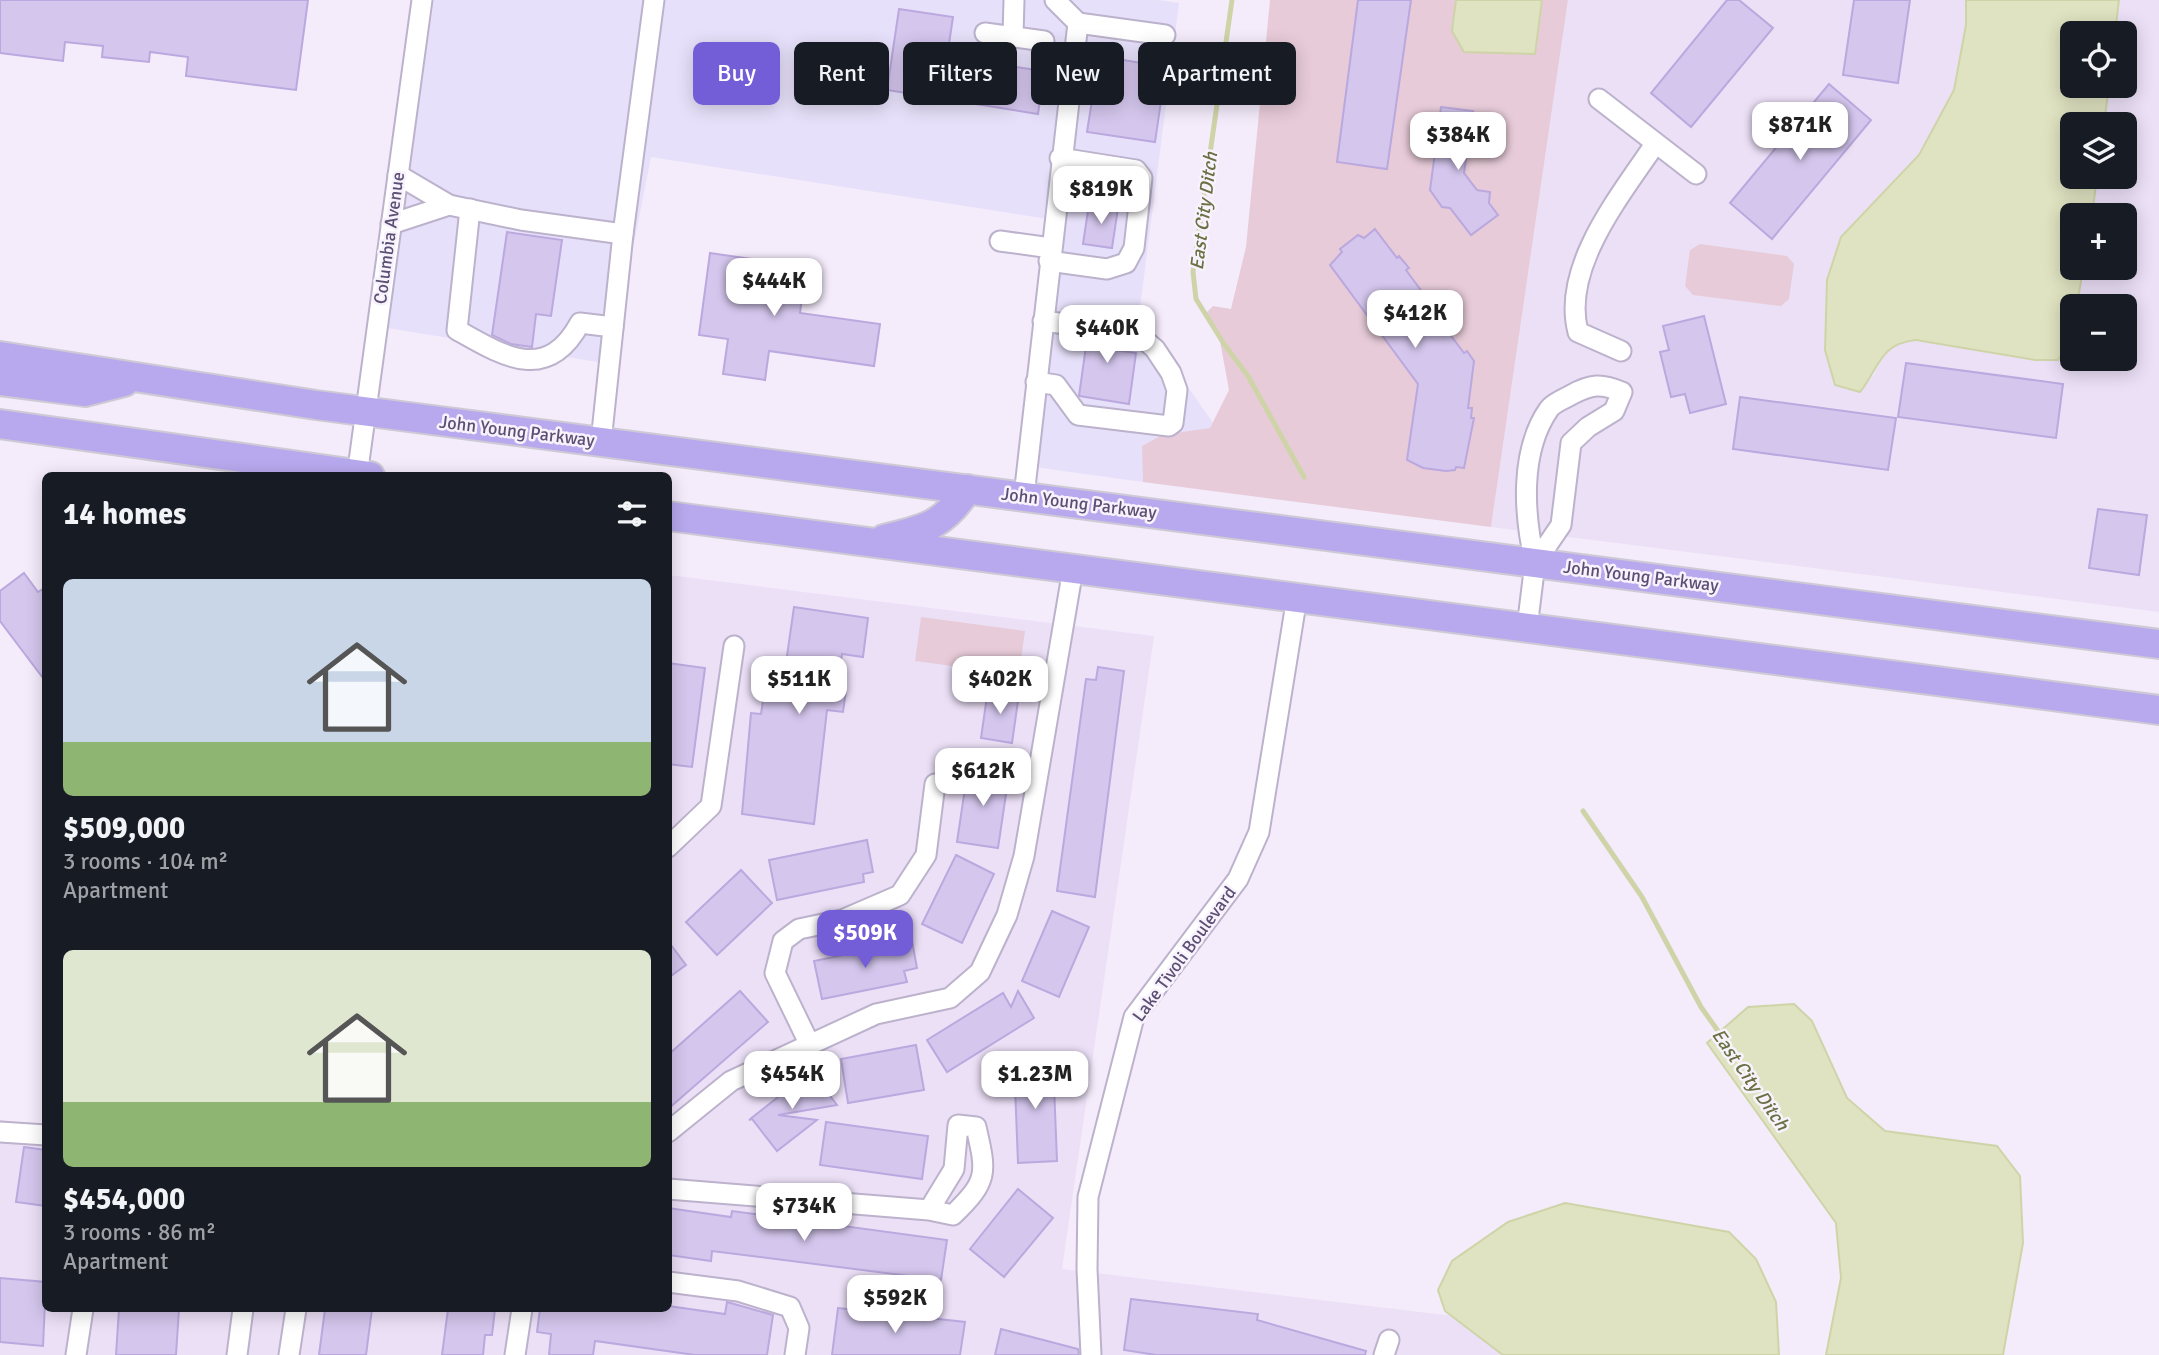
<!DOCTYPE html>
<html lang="en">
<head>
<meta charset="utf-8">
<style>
	:root { --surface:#171b24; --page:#242831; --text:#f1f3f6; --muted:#9ea1a6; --accent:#745ed7 }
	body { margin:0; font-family:Signika,sans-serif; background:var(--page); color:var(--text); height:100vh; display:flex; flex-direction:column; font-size:26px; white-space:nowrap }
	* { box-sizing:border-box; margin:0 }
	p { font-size:23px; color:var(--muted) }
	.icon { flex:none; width:38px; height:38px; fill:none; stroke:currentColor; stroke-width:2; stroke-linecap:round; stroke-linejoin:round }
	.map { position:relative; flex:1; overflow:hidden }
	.drawer { position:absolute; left:42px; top:472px; width:630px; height:840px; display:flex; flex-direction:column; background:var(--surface); border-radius:10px; box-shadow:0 4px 18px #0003 }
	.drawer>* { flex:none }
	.banner { position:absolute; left:693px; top:42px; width:665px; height:63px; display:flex; gap:14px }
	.tools { position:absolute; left:2060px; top:21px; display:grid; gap:14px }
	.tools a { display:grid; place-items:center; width:77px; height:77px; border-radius:10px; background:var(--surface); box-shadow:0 4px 18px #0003; font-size:35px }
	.price { position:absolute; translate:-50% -60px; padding:0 16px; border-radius:14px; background:#fff; color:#222; font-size:23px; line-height:46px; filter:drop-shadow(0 2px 4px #0008) }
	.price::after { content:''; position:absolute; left:50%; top:42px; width:21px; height:16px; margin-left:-10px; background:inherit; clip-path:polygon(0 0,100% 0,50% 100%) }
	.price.selected { background:var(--accent); color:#fff }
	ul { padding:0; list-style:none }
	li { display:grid; align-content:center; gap:14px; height:371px; padding:0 21px }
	li span { display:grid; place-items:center; height:217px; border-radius:10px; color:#555 }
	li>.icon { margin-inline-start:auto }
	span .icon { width:126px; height:126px; fill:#fffc; stroke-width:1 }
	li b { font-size:30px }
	h2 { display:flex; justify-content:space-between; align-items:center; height:84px; padding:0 21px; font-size:30px }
	.chip { padding:0 24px; border-radius:10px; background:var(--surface); box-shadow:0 4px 18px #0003; font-size:24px; line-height:63px }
	.chip.selected { background:var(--accent); color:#fff }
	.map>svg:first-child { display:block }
	.residential { fill:#ece0f7 }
	.commercial { fill:#e7e0fa }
	.green { fill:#e7cbd8 }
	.water { fill:#dfe3c1; stroke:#cfd4a8; stroke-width:2 }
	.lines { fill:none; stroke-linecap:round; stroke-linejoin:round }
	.stream { stroke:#cfd4a8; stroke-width:5 }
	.building { fill:#d4c6ed; stroke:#baa8de; stroke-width:2 }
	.minor-tunnel { stroke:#cec4d9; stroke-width:19; stroke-dasharray:19 10; stroke-linecap:butt }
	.minor-casing { stroke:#bcb2cc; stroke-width:23 }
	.highway-casing { stroke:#cecad5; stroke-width:32 }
	.minor { stroke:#fff; stroke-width:19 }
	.highway { stroke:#b8a9ee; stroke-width:28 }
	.labels { text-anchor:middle; stroke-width:5; stroke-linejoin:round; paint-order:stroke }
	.street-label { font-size:18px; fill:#5b5074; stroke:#f8f2fd }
	.water-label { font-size:19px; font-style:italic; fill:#6a7042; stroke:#f8f2fd }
</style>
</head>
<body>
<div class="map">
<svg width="2159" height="1355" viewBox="0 0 2159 1355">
	<rect width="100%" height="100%" fill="#f4ebfb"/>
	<!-- residential -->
	<g class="residential">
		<polygon points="1568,0 1966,0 1966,25 1954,90 1919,155 1841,237 1827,280 1825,350 1835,385 1860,392 1874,375 1885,351 1901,342 2071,339 2072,334 2072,359 2124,359 2124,306 2077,306 2083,268 2124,268 2124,215 2092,215 2097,177 2124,177 2124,124 2104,124 2109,86 2124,86 2124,33 2115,33 2119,0 2159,0 2159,612 1491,527"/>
		<polygon points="669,575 1154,636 1062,1269 1453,1316 1503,1355 248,1355 254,1309 668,1309"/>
		<polygon points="0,1120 45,1127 46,1309 232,1309 226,1355 0,1355"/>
	</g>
	<!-- commercial -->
	<polygon class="commercial" points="434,0 1159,0 1179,3 1138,323 1188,387 1213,423 1210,428 1143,446 1143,482 1027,466 1054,220 651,157 610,364 387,328"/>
	<!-- green -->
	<g class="green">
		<polygon points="1270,0 1568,0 1491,527 1143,482 1142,446 1162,435 1210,428 1229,390 1220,341 1205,314 1213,306 1231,309 1246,247"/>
		<polygon points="1700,244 1787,256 1794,264 1789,299 1781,306 1693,295 1685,286 1690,250"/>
		<polygon points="921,617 1025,631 1019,675 915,661"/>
	</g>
	<!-- water -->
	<g class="water">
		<polygon points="1456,0 1542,0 1535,54 1464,52 1452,31"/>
		<path d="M1966 0H2119L2115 33H2072V86H2109L2104 124H2072V177H2097L2092 215H2072V268H2083L2077 306H2072L2071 339 2058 360H2035L1916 340C1879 344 1880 367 1860 392L1835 385 1825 350 1827 280 1841 237 1919 155 1954 90 1966 25Z"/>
		<polygon points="1794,1004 1812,1021 1847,1098 1885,1131 1997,1146 2020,1176 2023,1243 2003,1355 1826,1355 1841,1278 1836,1223 1707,1043 1748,1007"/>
		<polygon points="1565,1203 1729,1232 1756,1259 1776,1302 1779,1355 1503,1355 1445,1311 1438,1290 1452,1261 1508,1222"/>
	</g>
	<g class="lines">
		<!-- stream -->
		<g class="stream">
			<polyline points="1232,0 1193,272 1196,299 1224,344 1248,376 1304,477"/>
			<polyline points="1583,811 1642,897 1701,1007 1723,1038"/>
		</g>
	</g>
	<!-- building -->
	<g class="building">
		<polygon points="0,0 308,0 296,90 186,76 188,57 150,52 149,62 102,57 103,46 65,42 63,61 0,53"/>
		<polygon points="1358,0 1411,0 1387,169 1337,162"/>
		<polygon points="1727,0 1739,0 1773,28 1691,127 1651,93"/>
		<polygon points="1854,0 1910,0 1898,83 1843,75"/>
		<polygon points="899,9 953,17 947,57 1044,71 1038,114 887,90"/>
		<polygon points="1099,56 1166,67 1155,142 1087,132"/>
		<polygon points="1829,84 1871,120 1772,239 1730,203"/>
		<polygon points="1441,107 1473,111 1464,173 1477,190 1490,192 1489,203 1498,215 1471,235 1450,208 1442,207 1430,190"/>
		<polygon points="1089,204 1118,208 1112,248 1083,244"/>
		<polygon points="1375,229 1397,258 1399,256 1409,268 1406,270 1442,319 1439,320 1464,353 1467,351 1474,361 1468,408 1472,408 1471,418 1474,418 1464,468 1456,467 1455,470 1446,471 1423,468 1407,460 1418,384 1330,265 1342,252 1340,249 1358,235 1364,238"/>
		<polygon points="507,232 562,240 551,316 536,314 532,347 511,344 492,335"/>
		<polygon points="710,253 806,267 800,313 880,324 874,366 769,351 765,380 723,374 728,339 699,335"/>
		<polygon points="1091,307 1119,310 1118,319 1106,324 1104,335 1114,343 1114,350 1136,353 1129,404 1079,396 1087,339 1094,338 1101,329 1100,322 1090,315"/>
		<polygon points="1704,316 1726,404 1690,413 1685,394 1671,397 1660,352 1669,350 1663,326"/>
		<polygon points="1906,363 2063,384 2056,438 1898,417"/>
		<polygon points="1740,397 1896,418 1888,470 1733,449"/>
		<polygon points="2098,509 2147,515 2139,575 2089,568"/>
		<polygon points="24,573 38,592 46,587 46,682 0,621 0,591"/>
		<polygon points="794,607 868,618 863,657 842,654 837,690 846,691 843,712 827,710 814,824 742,814 751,713 761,714 769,661 786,663"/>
		<polygon points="668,663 705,668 692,767 668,764"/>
		<polygon points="1098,667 1124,671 1095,897 1057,891 1086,679 1096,680"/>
		<polygon points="988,689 1019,694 1012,743 981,738"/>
		<polygon points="968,768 1009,774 998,848 957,842"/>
		<polygon points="867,840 873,872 863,874 864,882 777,900 769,860"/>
		<polygon points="956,855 994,874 962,943 922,924"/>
		<polygon points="741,870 772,903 717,955 686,922"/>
		<polygon points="1052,911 1089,927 1059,997 1022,981"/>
		<polygon points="668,941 686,965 668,978"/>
		<polygon points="912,941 917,968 904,971 907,982 822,999 814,961"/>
		<polygon points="740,991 768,1022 668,1109 668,1055"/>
		<polygon points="1018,991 1034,1018 947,1072 927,1040 1003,993 1011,1007"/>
		<polygon points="916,1045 924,1090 848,1103 841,1059"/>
		<polygon points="1053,1060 1057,1161 1018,1163 1014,1061"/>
		<polygon points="811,1071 837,1105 778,1115 817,1120 777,1151 752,1119 749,1120"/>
		<polygon points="826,1122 928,1136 922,1179 820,1165"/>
		<polygon points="24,1147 46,1150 46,1206 16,1202"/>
		<polygon points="1018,1189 1053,1218 1004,1277 970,1249"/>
		<polygon points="668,1208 731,1217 732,1211 947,1240 941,1280 712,1251 711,1261 668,1255"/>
		<polygon points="0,1278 46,1282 43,1346 0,1342"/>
		<polygon points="1131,1299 1258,1314 1257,1320 1366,1351 1365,1355 1156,1355 1124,1350"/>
		<polygon points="727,1302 773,1315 767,1355 695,1355 595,1341 593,1355 549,1355 551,1334 537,1332 540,1309 668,1309 668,1306 725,1314"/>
		<polygon points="838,1308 965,1322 960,1355 832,1355"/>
		<polygon points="119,1309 179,1309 176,1355 116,1355"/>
		<polygon points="325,1309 372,1309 366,1355 319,1355"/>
		<polygon points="448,1309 495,1309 492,1335 485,1335 483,1355 442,1355"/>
		<polygon points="1001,1329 1078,1349 1079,1355 995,1355"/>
	</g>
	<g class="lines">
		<!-- minor-tunnel -->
		<polyline class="minor-tunnel" points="1089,327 1116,331"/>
		<defs>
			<g id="minor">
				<polyline points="1078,23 1165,35"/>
				<polyline points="985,33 1044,41"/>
				<polyline points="1013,36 1014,0"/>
				<polyline points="1599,99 1696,174"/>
				<polyline points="398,175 449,205 521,220 623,234"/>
				<path d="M470 209 457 330C503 356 547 384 580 323L613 327"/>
				<polyline points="391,224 449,205"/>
				<polyline points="1000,241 1051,248"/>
				<polyline points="1049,261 1107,269 1126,263 1134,248 1142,178 1136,170 1060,158"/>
				<polyline points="1043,321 1089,327"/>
				<path d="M1621 351 1578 332C1561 267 1621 195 1655 144"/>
				<polyline points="1036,382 1056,385 1078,415 1169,426 1173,423 1177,390 1171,373 1155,349 1138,334 1116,331"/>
				<polyline points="601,442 623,234 654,0"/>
				<polyline points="357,476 422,0"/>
				<polyline points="1024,496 1078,23 1055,0"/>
				<path d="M1527 628 1535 563 1561 525 1571 443 1588 427 1614 411 1622 392C1601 383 1591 384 1571 395 1564 399 1553 403 1549 409 1519 452 1524 515 1535 563"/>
				<polyline points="668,847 711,806 734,646"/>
				<polyline points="809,1043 775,973 783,941 799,929 842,920 900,895 926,855 935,784"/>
				<polyline points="0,1132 46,1135"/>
				<polyline points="668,1132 731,1081 876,1014 950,998 980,972 1007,915 1024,856 1073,569"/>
				<path d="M668 1189 929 1210 953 1215C988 1181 987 1174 976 1127L958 1125 954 1169 929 1210"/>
				<polyline points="668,1282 738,1291 790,1307 799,1328 795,1355"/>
				<polyline points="76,1355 83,1309"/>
				<polyline points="237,1355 243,1309"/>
				<polyline points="289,1355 296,1309"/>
				<polyline points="515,1355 522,1309"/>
				<polyline points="1091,1355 1087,1269 1088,1197 1134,1017 1238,879 1259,832 1297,597"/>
				<polyline points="1384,1355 1389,1340"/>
			</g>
			<g id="highway">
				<polyline points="0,356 316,405 2159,644"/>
				<polyline points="0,381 85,392 124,382"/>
				<polyline points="0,424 370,476"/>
				<polyline points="668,516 2159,710"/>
				<path d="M884 539C924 529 944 526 967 489"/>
			</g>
		</defs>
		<!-- minor casing -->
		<use href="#minor" class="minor-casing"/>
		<!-- highway casing -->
		<use href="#highway" class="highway-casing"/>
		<!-- minor -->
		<use href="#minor" class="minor"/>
		<!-- highway -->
		<use href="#highway" class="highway"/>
	</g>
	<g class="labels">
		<!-- street labels -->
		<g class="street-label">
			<text transform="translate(389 238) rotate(-82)" y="6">Columbia Avenue</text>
			<text transform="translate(517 431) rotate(7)" y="6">John Young Parkway</text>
			<text transform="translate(1079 503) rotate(7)" y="6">John Young Parkway</text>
			<text transform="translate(1641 576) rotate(7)" y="6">John Young Parkway</text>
			<text transform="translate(1184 954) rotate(-54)" y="6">Lake Tivoli Boulevard</text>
		</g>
		<!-- water labels -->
		<g class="water-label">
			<text transform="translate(1203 211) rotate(-83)" y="7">East City Ditch</text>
			<text transform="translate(1751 1079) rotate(55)" y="7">East City Ditch</text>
		</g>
	</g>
</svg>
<div class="tools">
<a><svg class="icon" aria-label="locate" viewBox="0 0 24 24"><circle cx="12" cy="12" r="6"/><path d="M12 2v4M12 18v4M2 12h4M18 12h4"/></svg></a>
<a><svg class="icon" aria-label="layers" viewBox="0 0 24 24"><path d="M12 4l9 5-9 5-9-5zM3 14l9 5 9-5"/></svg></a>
<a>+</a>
<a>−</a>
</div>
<b class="price" style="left:1800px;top:162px">$871K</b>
<b class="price" style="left:1458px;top:172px">$384K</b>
<b class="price" style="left:1101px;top:226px">$819K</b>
<b class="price" style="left:774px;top:318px">$444K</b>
<b class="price" style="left:1415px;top:350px">$412K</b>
<b class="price" style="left:1107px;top:365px">$440K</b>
<b class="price" style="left:799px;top:716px">$511K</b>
<b class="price" style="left:1000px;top:716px">$402K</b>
<b class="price" style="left:983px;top:808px">$612K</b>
<b class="price selected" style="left:865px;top:970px">$509K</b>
<b class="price" style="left:792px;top:1111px">$454K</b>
<b class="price" style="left:1035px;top:1111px">$1.23M</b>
<b class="price" style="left:804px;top:1243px">$734K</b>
<b class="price" style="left:895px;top:1335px">$592K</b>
<div class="banner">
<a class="chip selected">Buy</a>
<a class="chip">Rent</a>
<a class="chip">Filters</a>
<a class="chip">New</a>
<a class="chip">Apartment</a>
</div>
<section class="drawer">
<h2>14 homes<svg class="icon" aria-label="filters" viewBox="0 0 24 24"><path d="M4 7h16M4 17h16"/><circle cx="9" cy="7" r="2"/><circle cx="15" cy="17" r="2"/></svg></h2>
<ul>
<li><span style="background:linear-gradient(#c9d6e8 75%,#8fb573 0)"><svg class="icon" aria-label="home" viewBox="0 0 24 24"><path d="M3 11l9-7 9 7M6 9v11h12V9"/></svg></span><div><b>$509,000</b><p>3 rooms · 104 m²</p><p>Apartment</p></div></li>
<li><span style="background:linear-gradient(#dfe7d0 70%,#8fb573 0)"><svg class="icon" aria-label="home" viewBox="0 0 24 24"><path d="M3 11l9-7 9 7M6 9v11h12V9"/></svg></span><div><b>$454,000</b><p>3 rooms · 86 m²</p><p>Apartment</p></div></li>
</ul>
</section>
</div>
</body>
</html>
